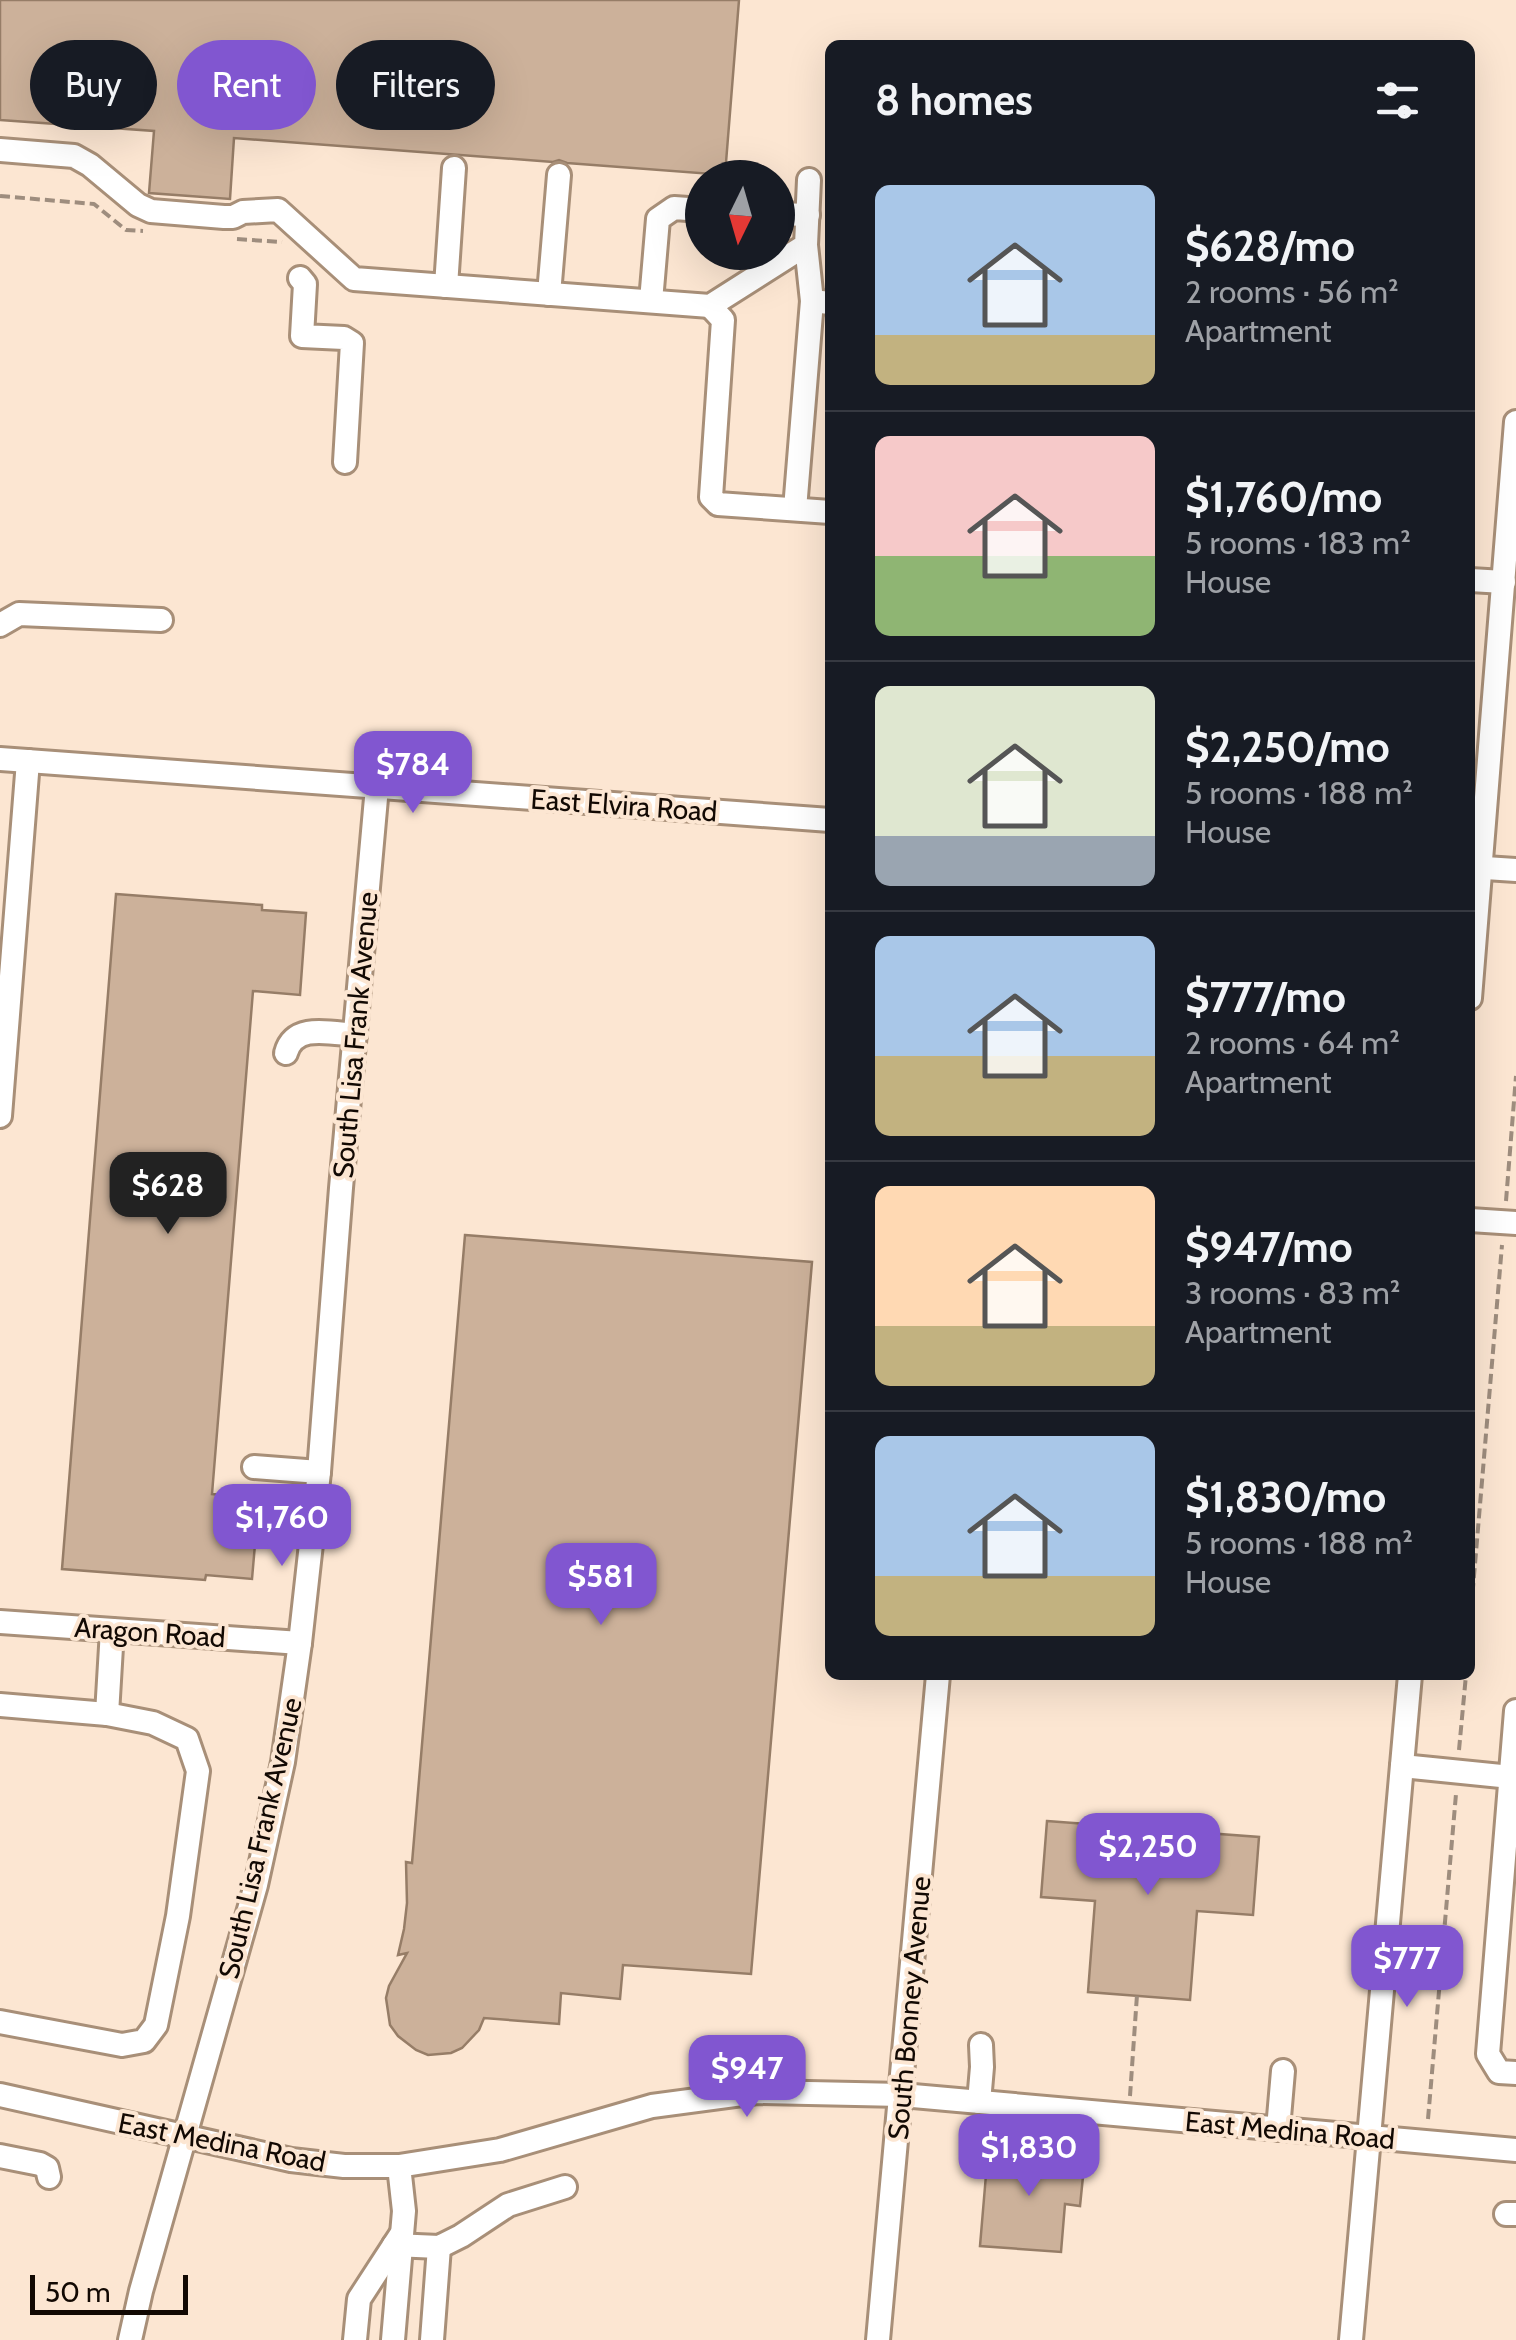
<!DOCTYPE html>
<html lang="en">
<head>
<meta charset="utf-8">
<style>
	:root { --surface:#171b24; --page:#242831; --text:#f1f3f6; --muted:#9ea1a6; --line:#363941; --accent:#8156d0 }
	body { margin:0; font-family:Cabin,sans-serif; background:var(--page); color:var(--text); height:100vh; display:flex; flex-direction:column; font-size:38px; white-space:nowrap }
	* { box-sizing:border-box; margin:0 }
	p { font-size:32px; color:var(--muted) }
	.icon { flex:none; width:55px; height:55px; fill:none; stroke:currentColor; stroke-width:2; stroke-linecap:round; stroke-linejoin:round }
	.map { position:relative; flex:1; overflow:hidden }
	.details { position:absolute; left:825px; top:40px; width:650px; height:1640px; display:flex; flex-direction:column; background:var(--surface); border-radius:15px; box-shadow:0 10px 40px #0002 }
	.details>* { flex:none }
	.hud { position:absolute; left:30px; top:40px; width:645px; height:90px; display:flex; gap:20px }
	.needle { width:65px; rotate:185deg }
	.controls { position:absolute; left:685px; top:160px; display:grid; gap:20px }
	.controls a { display:grid; place-items:center; width:110px; height:110px; border-radius:50%; background:var(--surface); box-shadow:0 10px 40px #0002; font-size:50px }
	.scale { position:absolute; left:30px; bottom:25px; width:158px; box-sizing:border-box; padding-left:10px; border:5px solid #120903; border-top:0; font-size:28px; line-height:35px; white-space:nowrap; color:#120903; -webkit-text-stroke:8px #fce6d2; paint-order:stroke }
	.price { position:absolute; translate:-50% -85px; padding:0 22px; border-radius:20px; background:var(--accent); color:#fff; font-size:32px; line-height:65px; filter:drop-shadow(0 2px 5px #0008) }
	.price::after { content:''; position:absolute; left:50%; top:60px; width:30px; height:22px; margin-left:-15px; background:inherit; clip-path:polygon(0 0,100% 0,50% 100%) }
	.price.on { background:#222; color:#fff }
	ul { padding:0; list-style:none }
	li { display:flex; align-items:center; gap:30px; height:250px; padding:0 50px }
	li+li { border-top:2px solid var(--line) }
	li span { display:grid; place-items:center; flex:none; width:280px; height:200px; border-radius:15px; color:#555 }
	li>.icon { margin-inline-start:auto }
	span .icon { width:120px; height:120px; fill:#fffc; stroke-width:1 }
	li b { font-size:42px }
	h2 { display:flex; justify-content:space-between; align-items:center; height:120px; padding:0 50px; font-size:42px }
	.pill { padding:0 35px; border-radius:45px; background:var(--surface); box-shadow:0 10px 40px #0002; font-size:35px; line-height:90px }
	.pill.on { background:var(--accent); color:#fff }
	.map>svg:first-child { display:block }
	.building { fill:#ccb19a; stroke:#967d67; stroke-width:2.5 }
	.lines { fill:none; stroke-linecap:round; stroke-linejoin:round }
	.minor-casing { stroke:#a88f78; stroke-width:28 }
	.path { stroke:#9e8d7e; stroke-width:4; stroke-dasharray:10 5; stroke-linecap:butt }
	.minor { stroke:#fff; stroke-width:22 }
	.labels { text-anchor:middle; stroke-width:8; stroke-linejoin:round; paint-order:stroke }
	.street-label { font-size:28px; fill:#120903; stroke:#fce6d2 }
</style>
</head>
<body>
<div class="map">
<svg width="1516" height="2340" viewBox="0 0 1516 2340">
	<rect width="100%" height="100%" fill="#fce6d2"/>
	<!-- building -->
	<g class="building">
		<polygon points="0,0 739,0 725,175 567,163 559,160 553,162 234,138 230,199 149,193 154,131 0,120"/>
		<polygon points="116,894 262,905 262,910 306,913 300,995 253,991 212,1494 259,1498 252,1579 206,1575 205,1580 62,1569"/>
		<polygon points="465,1235 812,1262 751,1974 623,1965 620,1999 561,1993 559,2024 484,2018 479,2030 462,2048 451,2053 428,2055 416,2050 398,2036 390,2025 386,1998 389,1986 407,1953 398,1955 404,1929 407,1903 406,1862 412,1863"/>
		<polygon points="1047,1821 1259,1837 1253,1915 1197,1911 1190,2000 1088,1992 1095,1901 1041,1897"/>
		<polygon points="988,2151 1085,2157 1080,2206 1065,2204 1061,2252 980,2246"/>
	</g>
	<g class="lines">
		<defs>
			<g id="minor">
				<polyline points="0,150 74,156 90,165 138,205 151,211 224,217 233,217 243,212 278,210 354,279 710,306 806,245 809,180"/>
				<polyline points="778,214 808,215"/>
				<polyline points="806,245 812,301 830,303"/>
				<polyline points="300,278 305,284 302,336 344,338 352,343 345,462"/>
				<polyline points="446,286 454,168"/>
				<polyline points="549,294 559,175"/>
				<polyline points="651,301 658,219 674,208 702,210"/>
				<polyline points="710,306 723,320 711,497 718,504 830,512"/>
				<polyline points="795,509 812,301"/>
				<polyline points="1470,580 1504,582"/>
				<polyline points="0,625 19,614 161,620"/>
				<polyline points="0,759 830,820"/>
				<polyline points="1470,867 1516,870"/>
				<polyline points="1470,998 1516,422"/>
				<path d="M286 1053C294 1023 330 1033 355 1035"/>
				<polyline points="0,1116 28,761"/>
				<polyline points="1470,1220 1516,1223"/>
				<polyline points="254,1467 319,1472"/>
				<polyline points="0,1622 300,1643"/>
				<polyline points="0,1705 107,1714 153,1723 187,1739 198,1771 178,1916 156,2025 144,2041 122,2045 0,2022"/>
				<polyline points="1516,1711 1488,2054 1499,2072 1516,2073"/>
				<polyline points="107,1714 112,1630"/>
				<polyline points="1402,1766 1511,1777"/>
				<polyline points="0,2095 291,2160 344,2166 399,2166 500,2150 652,2106 757,2092 902,2095 1516,2150"/>
				<polyline points="979,2102 982,2067 981,2045"/>
				<polyline points="1278,2129 1283,2071"/>
				<polyline points="0,2156 40,2164 47,2168 49,2177"/>
				<polyline points="1506,2214 1516,2214"/>
				<polyline points="394,2245 439,2247 461,2236 508,2205 565,2187"/>
				<polyline points="130,2340 141,2291 256,1885 283,1762 300,1643 319,1472 341,1188 377,787"/>
				<polyline points="355,2340 359,2299 400,2236"/>
				<polyline points="393,2340 404,2211 399,2166"/>
				<polyline points="432,2340 439,2247"/>
				<polyline points="878,2340 938,1675"/>
				<polyline points="1351,2340 1410,1675"/>
			</g>
		</defs>
		<!-- minor casing -->
		<use href="#minor" class="minor-casing"/>
		<!-- path -->
		<g class="path">
			<polyline points="0,196 94,204 126,230 143,231"/>
			<polyline points="237,239 282,242"/>
			<polyline points="1506,1201 1516,1076"/>
			<polyline points="1470,1623 1502,1245"/>
			<polyline points="1459,1750 1466,1675"/>
			<polyline points="1130,2096 1137,1995"/>
			<polyline points="1428,2119 1456,1794"/>
		</g>
		<!-- minor -->
		<use href="#minor" class="minor"/>
	</g>
	<g class="labels">
		<!-- street labels -->
		<g class="street-label">
			<text transform="translate(624 805) rotate(4)" y="10">East Elvira Road</text>
			<text transform="translate(355 1035) rotate(-85)" y="10">South Lisa Frank Avenue</text>
			<text transform="translate(150 1632) rotate(4)" y="10">Aragon Road</text>
			<text transform="translate(260 1838) rotate(-77)" y="10">South Lisa Frank Avenue</text>
			<text transform="translate(909 2008) rotate(-85)" y="10">South Bonney Avenue</text>
			<text transform="translate(1290 2130) rotate(5)" y="10">East Medina Road</text>
			<text transform="translate(222 2142) rotate(11)" y="10">East Medina Road</text>
		</g>
	</g>
</svg>
<div class="controls">
<a><svg class="needle" viewBox="-14 -14 28 28"><path d="M0-13l5 13h-10z" fill="#e53935"/><path d="M0 13l5-13h-10z" fill="#9ea1a6"/></svg></a>
</div>
<div class="scale">50 m</div>
<b class="price" style="left:413px;top:816px">$784</b>
<b class="price on" style="left:168px;top:1237px">$628</b>
<b class="price" style="left:282px;top:1569px">$1,760</b>
<b class="price" style="left:601px;top:1628px">$581</b>
<b class="price" style="left:1148px;top:1898px">$2,250</b>
<b class="price" style="left:1407px;top:2010px">$777</b>
<b class="price" style="left:747px;top:2120px">$947</b>
<b class="price" style="left:1029px;top:2199px">$1,830</b>
<div class="hud">
<a class="pill">Buy</a>
<a class="pill on">Rent</a>
<a class="pill">Filters</a>
</div>
<section class="details">
<h2>8 homes<svg class="icon" aria-label="filters" viewBox="0 0 24 24"><path d="M4 7h16M4 17h16"/><circle cx="9" cy="7" r="2"/><circle cx="15" cy="17" r="2"/></svg></h2>
<ul>
<li><span style="background:linear-gradient(#a9c7e8 75%,#c2b280 0)"><svg class="icon" aria-label="home" viewBox="0 0 24 24"><path d="M3 11l9-7 9 7M6 9v11h12V9"/></svg></span><div><b>$628/mo</b><p>2 rooms · 56 m²</p><p>Apartment</p></div></li>
<li><span style="background:linear-gradient(#f6c9c9 60%,#8fb573 0)"><svg class="icon" aria-label="home" viewBox="0 0 24 24"><path d="M3 11l9-7 9 7M6 9v11h12V9"/></svg></span><div><b>$1,760/mo</b><p>5 rooms · 183 m²</p><p>House</p></div></li>
<li><span style="background:linear-gradient(#dfe7d0 75%,#9aa5b1 0)"><svg class="icon" aria-label="home" viewBox="0 0 24 24"><path d="M3 11l9-7 9 7M6 9v11h12V9"/></svg></span><div><b>$2,250/mo</b><p>5 rooms · 188 m²</p><p>House</p></div></li>
<li><span style="background:linear-gradient(#a9c7e8 60%,#c2b280 0)"><svg class="icon" aria-label="home" viewBox="0 0 24 24"><path d="M3 11l9-7 9 7M6 9v11h12V9"/></svg></span><div><b>$777/mo</b><p>2 rooms · 64 m²</p><p>Apartment</p></div></li>
<li><span style="background:linear-gradient(#ffd9b3 70%,#c2b280 0)"><svg class="icon" aria-label="home" viewBox="0 0 24 24"><path d="M3 11l9-7 9 7M6 9v11h12V9"/></svg></span><div><b>$947/mo</b><p>3 rooms · 83 m²</p><p>Apartment</p></div></li>
<li><span style="background:linear-gradient(#a9c7e8 70%,#c2b280 0)"><svg class="icon" aria-label="home" viewBox="0 0 24 24"><path d="M3 11l9-7 9 7M6 9v11h12V9"/></svg></span><div><b>$1,830/mo</b><p>5 rooms · 188 m²</p><p>House</p></div></li>
</ul>
</section>
</div>
</body>
</html>
